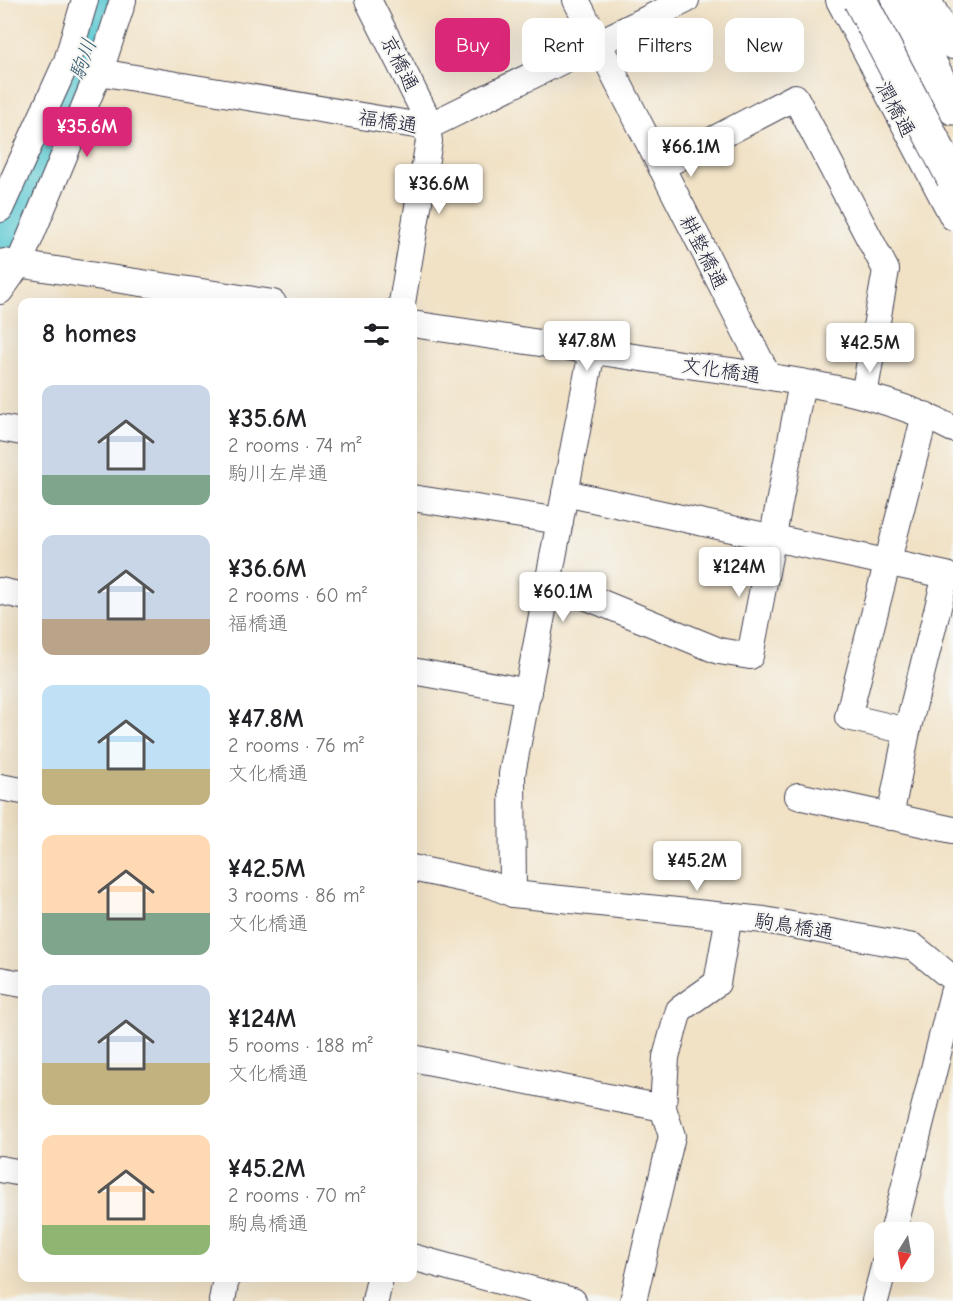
<!DOCTYPE html>
<html lang="en">
<head>
<meta charset="utf-8">
<style>
	:root { --surface:#fff; --page:#f2f2f2; --text:#202124; --muted:#757577; --accent:#db2777 }
	body { margin:0; font-family:"Comic Neue","Klee One",sans-serif; background:var(--page); color:var(--text); height:100vh; display:flex; flex-direction:column; font-size:22px; white-space:nowrap }
	* { box-sizing:border-box; margin:0 }
	p { font-size:20px; color:var(--muted) }
	.icon { flex:none; width:33px; height:33px; fill:none; stroke:currentColor; stroke-width:2; stroke-linecap:round; stroke-linejoin:round }
	.map { position:relative; flex:1; overflow:hidden }
	.side { position:absolute; left:18px; top:298px; width:399px; height:984px; display:flex; flex-direction:column; background:var(--surface); border-radius:12px; box-shadow:0 6px 24px #0002 }
	.side>* { flex:none }
	.guide { position:absolute; left:435px; top:18px; width:428px; height:54px; display:flex; gap:12px }
	.needle { width:39px; rotate:191deg }
	.fabs { position:absolute; left:874px; top:1222px; display:grid; gap:12px }
	.fabs a { display:grid; place-items:center; width:60px; height:60px; border-radius:12px; background:var(--surface); box-shadow:0 6px 24px #0002; font-size:30px }
	.price { position:absolute; translate:-50% -51px; padding:0 14px; border-radius:6px; background:#fff; color:#222; font-size:20px; line-height:39px; filter:drop-shadow(0 2px 3px #0008) }
	.price::after { content:''; position:absolute; left:50%; top:36px; width:18px; height:14px; margin-left:-9px; background:inherit; clip-path:polygon(0 0,100% 0,50% 100%) }
	.price.active { background:var(--accent); color:#fff }
	ul { padding:0; list-style:none }
	li { display:flex; align-items:center; gap:18px; height:150px; padding:0 24px }
	li span { display:grid; place-items:center; flex:none; width:168px; height:120px; border-radius:12px; color:#555 }
	li>.icon { margin-inline-start:auto }
	span .icon { width:72px; height:72px; fill:#fffc; stroke-width:1 }
	li b { font-size:26px }
	h2 { display:flex; justify-content:space-between; align-items:center; height:72px; padding:0 24px; font-size:26px }
	.tag { padding:0 21px; border-radius:12px; background:var(--surface); box-shadow:0 6px 24px #0002; font-size:21px; line-height:54px }
	.tag.active { background:var(--accent); color:#fff }
	.map>svg:first-child { display:block }
	.lines { fill:none; stroke-linecap:round; stroke-linejoin:round }
	.river { stroke:#5cc9d2; stroke-width:45 }
	.minor-casing { stroke:#413f50; stroke-width:28 }
	.highway-casing { stroke:#413f50; stroke-width:35 }
	.minor { stroke:#fff; stroke-width:26 }
	.highway { stroke:#fff; stroke-width:33 }
	.highway-bridge-casing { stroke:#413f50; stroke-width:35; stroke-linecap:butt }
	.highway-bridge { stroke:#fff; stroke-width:33 }
	.labels { text-anchor:middle; stroke-width:4.5; stroke-linejoin:round; paint-order:stroke }
	.street-label { font-size:20px; fill:#22223b; stroke:#f6f6f2 }
	.water-label { font-size:21px; font-style:italic; fill:#365c70; stroke:#f6f6f2 }
</style>
</head>
<body>
<div class="map">
<svg width="953" height="1301" viewBox="0 0 953 1301">
	<rect width="100%" height="100%" fill="#f6f6f2"/>
	<filter id="ink" filterUnits="userSpaceOnUse"><feTurbulence type="fractalNoise" baseFrequency=".0167" numOctaves="2"/><feDisplacementMap in="SourceGraphic" scale="12" xChannelSelector="R" yChannelSelector="G"/><feConvolveMatrix kernelMatrix="1 2 1 2 8 2 1 2 1" color-interpolation-filters="sRGB"/></filter>
	<filter id="wash" filterUnits="userSpaceOnUse"><feTurbulence type="fractalNoise" baseFrequency=".008" numOctaves="4" result="noise"/><feDisplacementMap in="SourceGraphic" scale="24" xChannelSelector="R" yChannelSelector="G"/><feGaussianBlur stdDeviation="1.35" result="paint"/><feColorMatrix in="noise" values="0 0 0 0 0 0 0 0 0 0 0 0 0 0 0 0 0 1.4 0 .05"/><feComposite in="paint" operator="in"/></filter>
	<g filter="url(#wash)">
		<rect width="100%" height="100%" fill="#f1e2c6"/>
		<g class="lines">
			<!-- river -->
			<polyline class="river" points="0,248 84,61 103,0"/>
		</g>
	</g>
	<g filter="url(#ink)">
		<g class="lines">
			<defs>
				<g id="minor">
					<polyline points="368,0 424,112 429,141 402,303"/>
					<polyline points="576,0 768,376"/>
					<polyline points="839,0 953,217"/>
					<polyline points="928,0 953,46"/>
					<polyline points="99,72 427,127 686,0"/>
					<polyline points="661,167 795,97 886,270 864,395"/>
					<polyline points="0,209 67,61 85,0"/>
					<polyline points="4,262 273,303"/>
					<polyline points="0,291 19,264 103,62 123,0"/>
					<path d="M412 324C504 338 596 351 688 365 777 378 872 387 953 429"/>
					<polyline points="0,428 22,432"/>
					<polyline points="565,493 946,575 907,731 890,817"/>
					<polyline points="412,498 560,521"/>
					<polyline points="548,581 719,651 750,656 802,383"/>
					<polyline points="0,591 22,596"/>
					<polyline points="412,671 529,692"/>
					<polyline points="907,731 848,717 925,415"/>
					<polyline points="0,787 22,791"/>
					<polyline points="798,796 953,830"/>
					<polyline points="412,868 492,885 513,894 764,920 914,947 953,979"/>
					<polyline points="513,894 512,774 592,351"/>
					<polyline points="0,980 22,984"/>
					<polyline points="412,1058 663,1108"/>
					<polyline points="0,1169 22,1173"/>
					<polyline points="893,1233 953,993"/>
					<polyline points="412,1257 573,1301"/>
					<polyline points="222,1301 226,1278"/>
					<polyline points="375,1301 380,1278"/>
					<polyline points="633,1301 672,1136 663,1108 666,1057 679,1010 717,983 729,916"/>
					<polyline points="875,1301 885,1263"/>
				</g>
				<polyline id="highway" points="898,0 953,108"/>
			</defs>
			<!-- minor casing -->
			<use href="#minor" class="minor-casing"/>
			<!-- highway casing -->
			<use href="#highway" class="highway-casing"/>
			<!-- minor -->
			<use href="#minor" class="minor"/>
			<!-- highway -->
			<use href="#highway" class="highway"/>
			<defs>
				<polyline id="highway-bridge" points="860,0 953,178"/>
			</defs>
			<!-- highway-bridge casing -->
			<use href="#highway-bridge" class="highway-bridge-casing"/>
			<!-- highway-bridge -->
			<use href="#highway-bridge" class="highway-bridge"/>
		</g>
	</g>
	<g class="labels">
		<!-- street labels -->
		<g class="street-label">
			<text transform="translate(400 63) rotate(63)" y="7">京橋通</text>
			<text transform="translate(896 109) rotate(62)" y="7">潤橋通</text>
			<text transform="translate(388 121) rotate(9)" y="7">福橋通</text>
			<text transform="translate(704 252) rotate(63)" y="7">耕整橋通</text>
			<text transform="translate(721 370) rotate(8)" y="7">文化橋通</text>
			<text transform="translate(794 926) rotate(9)" y="7">駒鳥橋通</text>
		</g>
		<!-- water labels -->
		<g class="water-label">
			<text transform="translate(83 59) rotate(-70)" y="7">駒川</text>
		</g>
	</g>
</svg>
<div class="fabs">
<a><svg class="needle" viewBox="-14 -14 28 28"><path d="M0-13l5 13h-10z" fill="#e53935"/><path d="M0 13l5-13h-10z" fill="#757577"/></svg></a>
</div>
<b class="price active" style="left:87px;top:158px">¥35.6M</b>
<b class="price" style="left:691px;top:178px">¥66.1M</b>
<b class="price" style="left:439px;top:215px">¥36.6M</b>
<b class="price" style="left:587px;top:372px">¥47.8M</b>
<b class="price" style="left:870px;top:374px">¥42.5M</b>
<b class="price" style="left:739px;top:598px">¥124M</b>
<b class="price" style="left:563px;top:623px">¥60.1M</b>
<b class="price" style="left:697px;top:892px">¥45.2M</b>
<div class="guide">
<a class="tag active">Buy</a>
<a class="tag">Rent</a>
<a class="tag">Filters</a>
<a class="tag">New</a>
</div>
<section class="side">
<h2>8 homes<svg class="icon" aria-label="filters" viewBox="0 0 24 24"><path d="M4 7h16M4 17h16"/><circle cx="9" cy="7" r="2"/><circle cx="15" cy="17" r="2"/></svg></h2>
<ul>
<li><span style="background:linear-gradient(#c9d6e8 75%,#7fa58c 0)"><svg class="icon" aria-label="home" viewBox="0 0 24 24"><path d="M3 11l9-7 9 7M6 9v11h12V9"/></svg></span><div><b>¥35.6M</b><p>2 rooms · 74 m²</p><p>駒川左岸通</p></div></li>
<li><span style="background:linear-gradient(#c9d6e8 70%,#b9a48a 0)"><svg class="icon" aria-label="home" viewBox="0 0 24 24"><path d="M3 11l9-7 9 7M6 9v11h12V9"/></svg></span><div><b>¥36.6M</b><p>2 rooms · 60 m²</p><p>福橋通</p></div></li>
<li><span style="background:linear-gradient(#bfe0f5 70%,#c2b280 0)"><svg class="icon" aria-label="home" viewBox="0 0 24 24"><path d="M3 11l9-7 9 7M6 9v11h12V9"/></svg></span><div><b>¥47.8M</b><p>2 rooms · 76 m²</p><p>文化橋通</p></div></li>
<li><span style="background:linear-gradient(#ffd9b3 65%,#7fa58c 0)"><svg class="icon" aria-label="home" viewBox="0 0 24 24"><path d="M3 11l9-7 9 7M6 9v11h12V9"/></svg></span><div><b>¥42.5M</b><p>3 rooms · 86 m²</p><p>文化橋通</p></div></li>
<li><span style="background:linear-gradient(#c9d6e8 65%,#c2b280 0)"><svg class="icon" aria-label="home" viewBox="0 0 24 24"><path d="M3 11l9-7 9 7M6 9v11h12V9"/></svg></span><div><b>¥124M</b><p>5 rooms · 188 m²</p><p>文化橋通</p></div></li>
<li><span style="background:linear-gradient(#ffd9b3 75%,#8fb573 0)"><svg class="icon" aria-label="home" viewBox="0 0 24 24"><path d="M3 11l9-7 9 7M6 9v11h12V9"/></svg></span><div><b>¥45.2M</b><p>2 rooms · 70 m²</p><p>駒鳥橋通</p></div></li>
</ul>
</section>
</div>
</body>
</html>
